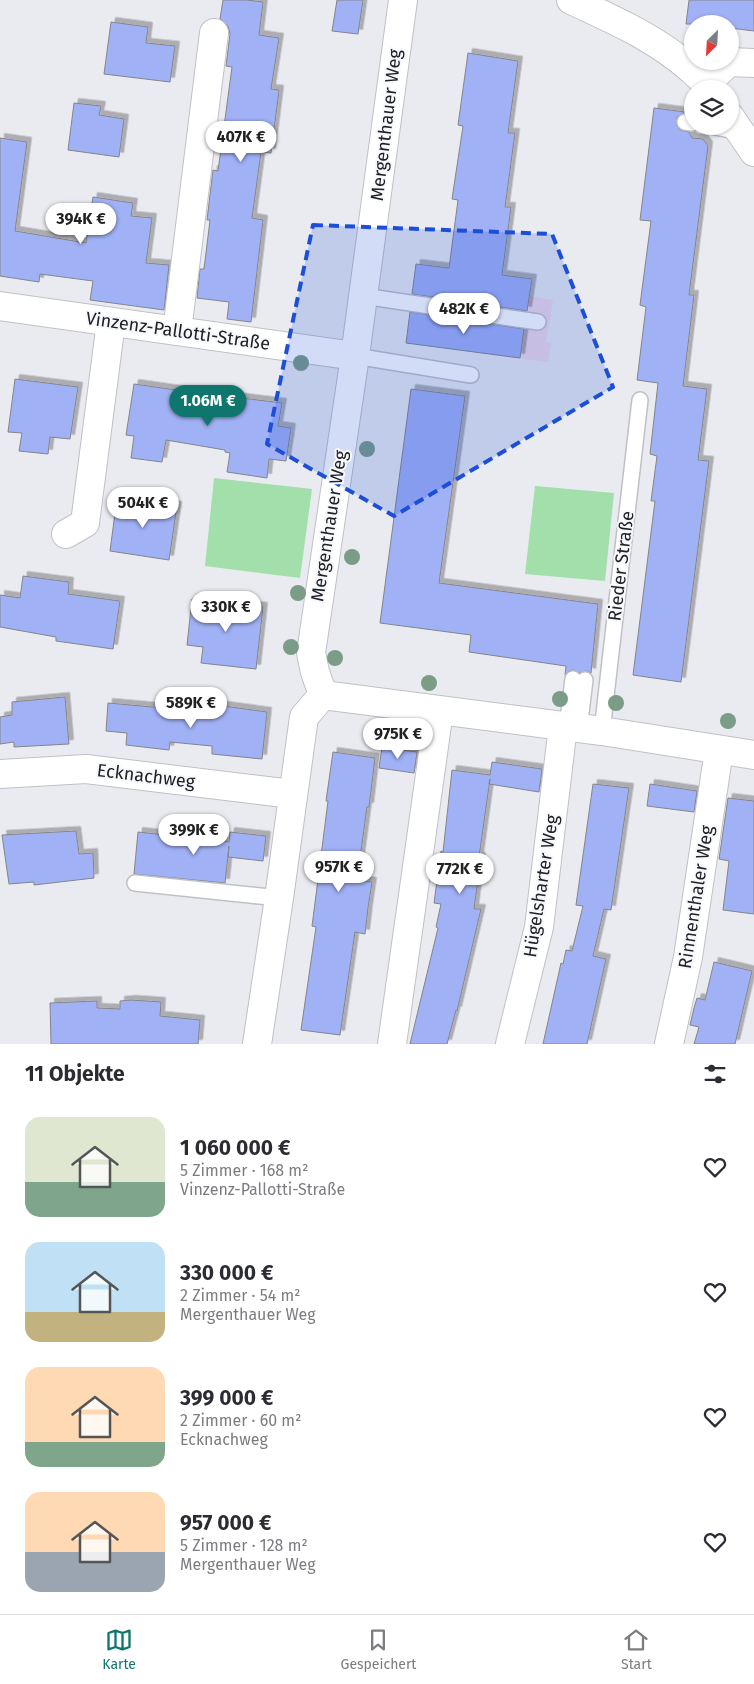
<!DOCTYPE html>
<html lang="de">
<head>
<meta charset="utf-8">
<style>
	:root { --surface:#fff; --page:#f7f7f7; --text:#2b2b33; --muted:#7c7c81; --line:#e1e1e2; --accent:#0f766e }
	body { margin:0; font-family:"Fira Sans",sans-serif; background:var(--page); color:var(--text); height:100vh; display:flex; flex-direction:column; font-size:19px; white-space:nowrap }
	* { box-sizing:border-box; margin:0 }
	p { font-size:16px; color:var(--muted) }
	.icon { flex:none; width:28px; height:28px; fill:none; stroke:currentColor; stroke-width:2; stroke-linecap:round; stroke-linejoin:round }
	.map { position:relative; height:1044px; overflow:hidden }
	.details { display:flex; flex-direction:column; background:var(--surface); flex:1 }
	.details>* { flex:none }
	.needle { width:32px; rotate:204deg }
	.buttons { position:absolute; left:684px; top:15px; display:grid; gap:10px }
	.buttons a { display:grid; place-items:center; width:55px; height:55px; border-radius:50%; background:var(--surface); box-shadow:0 1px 4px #0004; font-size:25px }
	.price { position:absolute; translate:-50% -42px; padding:0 11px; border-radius:18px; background:#fff; color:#222; font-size:16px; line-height:32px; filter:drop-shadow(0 1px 2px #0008) }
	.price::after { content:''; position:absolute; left:50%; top:30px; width:15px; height:11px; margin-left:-8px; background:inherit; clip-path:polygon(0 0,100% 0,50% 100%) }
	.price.current { background:var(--accent); color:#fff }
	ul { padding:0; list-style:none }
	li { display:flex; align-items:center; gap:15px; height:125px; padding:0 25px }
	li span { display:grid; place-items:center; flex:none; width:140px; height:100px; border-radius:15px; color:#555 }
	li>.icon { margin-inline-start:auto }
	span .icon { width:60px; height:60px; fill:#fffc; stroke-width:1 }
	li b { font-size:21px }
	h2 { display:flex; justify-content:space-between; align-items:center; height:60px; padding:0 25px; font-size:21px }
	.menu { display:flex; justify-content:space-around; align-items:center; height:70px; border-top:1px solid var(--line); background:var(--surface); font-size:14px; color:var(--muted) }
	.menu a { display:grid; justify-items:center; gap:2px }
	.menu .current { color:var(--accent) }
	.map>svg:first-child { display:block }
	.industrial { fill:#f0dae7 }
	.green { fill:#a2dfab }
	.building { fill:#a1b1f6; stroke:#83858a; filter:url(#shadow) }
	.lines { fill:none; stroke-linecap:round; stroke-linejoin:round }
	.lane-casing { stroke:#c0c1c7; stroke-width:18 }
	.street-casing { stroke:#c0c1c7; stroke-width:30 }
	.lane { stroke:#fff; stroke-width:15 }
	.street { stroke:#fff; stroke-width:28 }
	.tree { fill:#7b9c86 }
	.marked { fill:#1d4ed8; fill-opacity:0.2; stroke:#1d4ed8; stroke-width:4; stroke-dasharray:10 6; stroke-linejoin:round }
	.labels { text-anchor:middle; stroke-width:4; stroke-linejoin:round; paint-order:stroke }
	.street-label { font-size:18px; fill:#202123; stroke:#f7f8fe }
</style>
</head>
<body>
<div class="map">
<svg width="754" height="1044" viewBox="0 0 754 1044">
	<defs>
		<filter id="shadow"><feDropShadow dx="4.5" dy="-4.5" stdDeviation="0" flood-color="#0004"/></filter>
	</defs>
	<rect width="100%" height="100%" fill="#eaebf1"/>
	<!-- industrial -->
	<polygon class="industrial" points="416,264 532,279 530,296 553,300 546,342 551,343 548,362 406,343"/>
	<!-- green -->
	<g class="green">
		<polygon points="214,478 312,489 300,578 205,566"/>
		<polygon points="535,486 614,493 605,581 525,574"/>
	</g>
	<!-- building -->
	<g class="building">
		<polygon points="223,0 247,0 263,2 259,35 279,38 271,89 279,90 271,153 261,152 252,218 263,220 251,322 227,319 229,302 197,298 200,269 204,269 210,220 207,220 213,170 218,171 232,67 226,66 230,34 228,26 220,19"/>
		<polygon points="337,0 363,0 358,34 332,31"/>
		<polygon points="689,0 754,0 754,31 730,28 730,24 686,24"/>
		<polygon points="111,22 148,27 146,43 175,46 170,82 104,74"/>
		<polygon points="468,53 518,61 508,133 515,133 505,207 511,207 502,275 532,279 527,311 412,294 416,264 449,268 458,200 452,199 463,126 458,125"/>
		<polygon points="74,103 101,106 99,115 124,119 119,157 68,150"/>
		<polygon points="654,108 685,112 677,117 677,126 680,130 689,132 692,138 703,139 708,146 689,295 694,295 683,386 707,389 698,460 709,461 681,682 633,675 655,501 651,501 657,456 650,454 658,383 637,380 646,307 640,305 651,221 640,220"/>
		<polygon points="0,138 27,142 15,231 86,243 93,197 133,203 131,216 152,218 146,263 169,265 164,310 90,300 93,281 40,274 39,282 0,276"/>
		<polygon points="410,312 524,329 520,358 406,343"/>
		<polygon points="15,379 78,387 70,439 50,437 48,454 19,451 22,433 8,432"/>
		<polygon points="134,384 232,398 233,397 282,403 278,426 291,428 286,461 269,459 267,478 227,472 230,453 225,452 225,450 166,440 162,462 131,458 134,436 126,435"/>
		<polygon points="411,389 465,396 439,583 598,604 591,673 586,671 580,673 574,670 569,671 565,675 566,666 469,652 471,635 380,623"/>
		<polygon points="117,498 177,506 169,560 110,551"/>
		<polygon points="23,576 69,582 68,594 120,601 113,649 56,641 56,637 0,627 0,595 20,598"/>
		<polygon points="192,599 263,607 256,669 201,663 203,647 187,645"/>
		<polygon points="65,697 69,744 14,747 14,742 0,744 0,717 12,715 12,702"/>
		<polygon points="108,703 174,709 174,710 215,715 216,705 267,712 262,759 212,754 212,746 170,742 169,750 126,745 127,733 106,731"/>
		<polygon points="382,747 417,752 414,773 379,768"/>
		<polygon points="333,752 375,758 369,807 367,807 357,880 372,882 368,908 365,934 355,932 340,1035 301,1030 316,927 312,926 328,801 326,801"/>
		<polygon points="492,762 542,769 539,792 489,784 490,779 479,857 481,857 474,909 481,909 457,1011 456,1010 447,1044 410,1044 438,928 436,927 441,904 434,903 441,851 443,852 452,770 490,775"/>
		<polygon points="593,784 629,788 611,910 604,909 593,956 606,959 587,1044 543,1044 561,963 563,964 566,950 572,951 583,906 576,905"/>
		<polygon points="650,784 697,791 694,812 647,806"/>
		<polygon points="728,798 754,801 754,914 723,910 729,861 719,859"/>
		<polygon points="76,831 79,854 93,853 94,878 34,885 34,882 9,884 2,835"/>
		<polygon points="138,832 229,842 230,832 266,836 263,861 228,857 229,846 225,883 134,874"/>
		<polygon points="714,962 752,971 735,1044 694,1044 699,1027 690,1025 694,1008 697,998 705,1000"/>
		<polygon points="131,1000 161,1002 160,1016 200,1020 198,1044 51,1044 50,1003 97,1001 97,1008 120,1009 120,1001"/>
	</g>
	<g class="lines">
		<defs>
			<g id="lane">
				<polyline points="685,122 692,123"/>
				<polyline points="710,126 740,132"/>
				<polyline points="363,296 538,322"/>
				<polyline points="355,356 471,375"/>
				<polyline points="567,727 573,679"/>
				<polyline points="579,729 585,680"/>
				<polyline points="602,731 640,400"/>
				<polyline points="135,883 279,898"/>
			</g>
			<g id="street">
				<path d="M571 0C614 20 656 38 692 70 698 76 705 81 711 89"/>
				<polyline points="707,83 729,62 754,63"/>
				<polyline points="730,117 754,152"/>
				<polyline points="0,306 355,356"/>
				<polyline points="177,331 214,33"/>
				<polyline points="66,534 85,523 111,322"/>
				<polyline points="323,695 602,731 754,755"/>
				<polyline points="0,774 86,769 292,794"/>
				<polyline points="257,1044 279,898 304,717 323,695 315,672 311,653 355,356 403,0"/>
				<polyline points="392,1044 439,711"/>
				<polyline points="510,1044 539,927 563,726"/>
				<polyline points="669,1044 688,957 719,750"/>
			</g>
		</defs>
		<!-- lane casing -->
		<use href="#lane" class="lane-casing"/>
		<!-- street casing -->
		<use href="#street" class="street-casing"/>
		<!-- lane -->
		<use href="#lane" class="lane"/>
		<!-- street -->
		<use href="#street" class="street"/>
	</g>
	<!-- trees -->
	<g class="tree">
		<circle cx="301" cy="363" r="8"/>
		<circle cx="367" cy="449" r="8"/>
		<circle cx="352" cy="557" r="8"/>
		<circle cx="298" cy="593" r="8"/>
		<circle cx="291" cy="647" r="8"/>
		<circle cx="335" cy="658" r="8"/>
		<circle cx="429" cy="683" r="8"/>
		<circle cx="560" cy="699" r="8"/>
		<circle cx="616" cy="703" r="8"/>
		<circle cx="728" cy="721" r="8"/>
	</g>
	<!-- marked area -->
	<path class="marked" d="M313 225 552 234 613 387 394 516 267 444Z"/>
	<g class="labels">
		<!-- street labels -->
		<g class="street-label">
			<text transform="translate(386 125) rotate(-83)" y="6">Mergenthauer Weg</text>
			<text transform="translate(178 331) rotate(8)" y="6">Vinzenz-Pallotti-Straße</text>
			<text transform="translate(329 526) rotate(-81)" y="6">Mergenthauer Weg</text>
			<text transform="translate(621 566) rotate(-83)" y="6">Rieder Straße</text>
			<text transform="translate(146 776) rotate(7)" y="6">Ecknachweg</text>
			<text transform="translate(541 886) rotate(-81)" y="6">Hügelsharter Weg</text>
			<text transform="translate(696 897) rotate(-81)" y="6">Rinnenthaler Weg</text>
		</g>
	</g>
</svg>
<div class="buttons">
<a><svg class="needle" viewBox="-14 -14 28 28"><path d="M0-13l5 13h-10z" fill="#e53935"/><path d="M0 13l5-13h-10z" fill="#7c7c81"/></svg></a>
<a><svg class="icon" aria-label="layers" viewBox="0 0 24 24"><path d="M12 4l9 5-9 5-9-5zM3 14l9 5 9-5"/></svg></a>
</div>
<b class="price" style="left:241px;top:163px">407K €</b>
<b class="price" style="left:81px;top:245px">394K €</b>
<b class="price" style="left:464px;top:335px">482K €</b>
<b class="price current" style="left:208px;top:427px">1.06M €</b>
<b class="price" style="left:143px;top:529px">504K €</b>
<b class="price" style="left:226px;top:633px">330K €</b>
<b class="price" style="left:191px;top:729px">589K €</b>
<b class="price" style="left:398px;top:760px">975K €</b>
<b class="price" style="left:194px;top:856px">399K €</b>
<b class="price" style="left:339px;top:893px">957K €</b>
<b class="price" style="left:460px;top:895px">772K €</b>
</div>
<section class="details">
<h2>11 Objekte<svg class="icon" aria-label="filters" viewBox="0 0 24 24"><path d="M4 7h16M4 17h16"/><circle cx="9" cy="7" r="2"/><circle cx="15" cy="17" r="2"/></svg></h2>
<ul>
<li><span style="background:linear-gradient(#dfe7d0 65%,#7fa58c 0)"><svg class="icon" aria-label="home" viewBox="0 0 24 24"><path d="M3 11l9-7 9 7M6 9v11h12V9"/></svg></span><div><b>1 060 000 €</b><p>5 Zimmer · 168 m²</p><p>Vinzenz-Pallotti-Straße</p></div><svg class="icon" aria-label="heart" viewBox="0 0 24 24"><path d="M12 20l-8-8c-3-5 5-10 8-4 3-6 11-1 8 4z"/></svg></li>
<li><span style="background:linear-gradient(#bfe0f5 70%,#c2b280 0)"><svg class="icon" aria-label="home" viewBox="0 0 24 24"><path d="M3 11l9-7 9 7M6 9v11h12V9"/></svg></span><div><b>330 000 €</b><p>2 Zimmer · 54 m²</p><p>Mergenthauer Weg</p></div><svg class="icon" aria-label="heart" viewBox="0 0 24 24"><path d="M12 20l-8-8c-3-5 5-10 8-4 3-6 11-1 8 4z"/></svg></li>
<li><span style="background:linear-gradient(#ffd9b3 75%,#7fa58c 0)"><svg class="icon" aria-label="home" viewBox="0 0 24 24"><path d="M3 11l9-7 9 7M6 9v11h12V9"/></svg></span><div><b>399 000 €</b><p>2 Zimmer · 60 m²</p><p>Ecknachweg</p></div><svg class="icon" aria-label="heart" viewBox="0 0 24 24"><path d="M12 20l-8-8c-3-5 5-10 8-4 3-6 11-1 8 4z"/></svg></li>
<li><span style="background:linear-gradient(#ffd9b3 60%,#9aa5b1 0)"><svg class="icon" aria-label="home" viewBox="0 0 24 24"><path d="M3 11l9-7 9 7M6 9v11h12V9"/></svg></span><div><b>957 000 €</b><p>5 Zimmer · 128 m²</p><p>Mergenthauer Weg</p></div><svg class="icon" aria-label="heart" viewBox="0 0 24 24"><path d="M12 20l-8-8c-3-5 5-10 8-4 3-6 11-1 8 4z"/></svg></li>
</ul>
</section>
<nav class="menu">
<a class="current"><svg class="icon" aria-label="map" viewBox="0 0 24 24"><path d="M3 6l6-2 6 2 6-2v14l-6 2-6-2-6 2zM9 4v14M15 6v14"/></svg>Karte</a>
<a><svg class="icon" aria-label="saved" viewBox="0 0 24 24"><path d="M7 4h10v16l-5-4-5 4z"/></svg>Gespeichert</a>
<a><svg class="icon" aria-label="home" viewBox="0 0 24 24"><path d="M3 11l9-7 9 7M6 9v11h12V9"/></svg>Start</a>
</nav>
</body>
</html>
